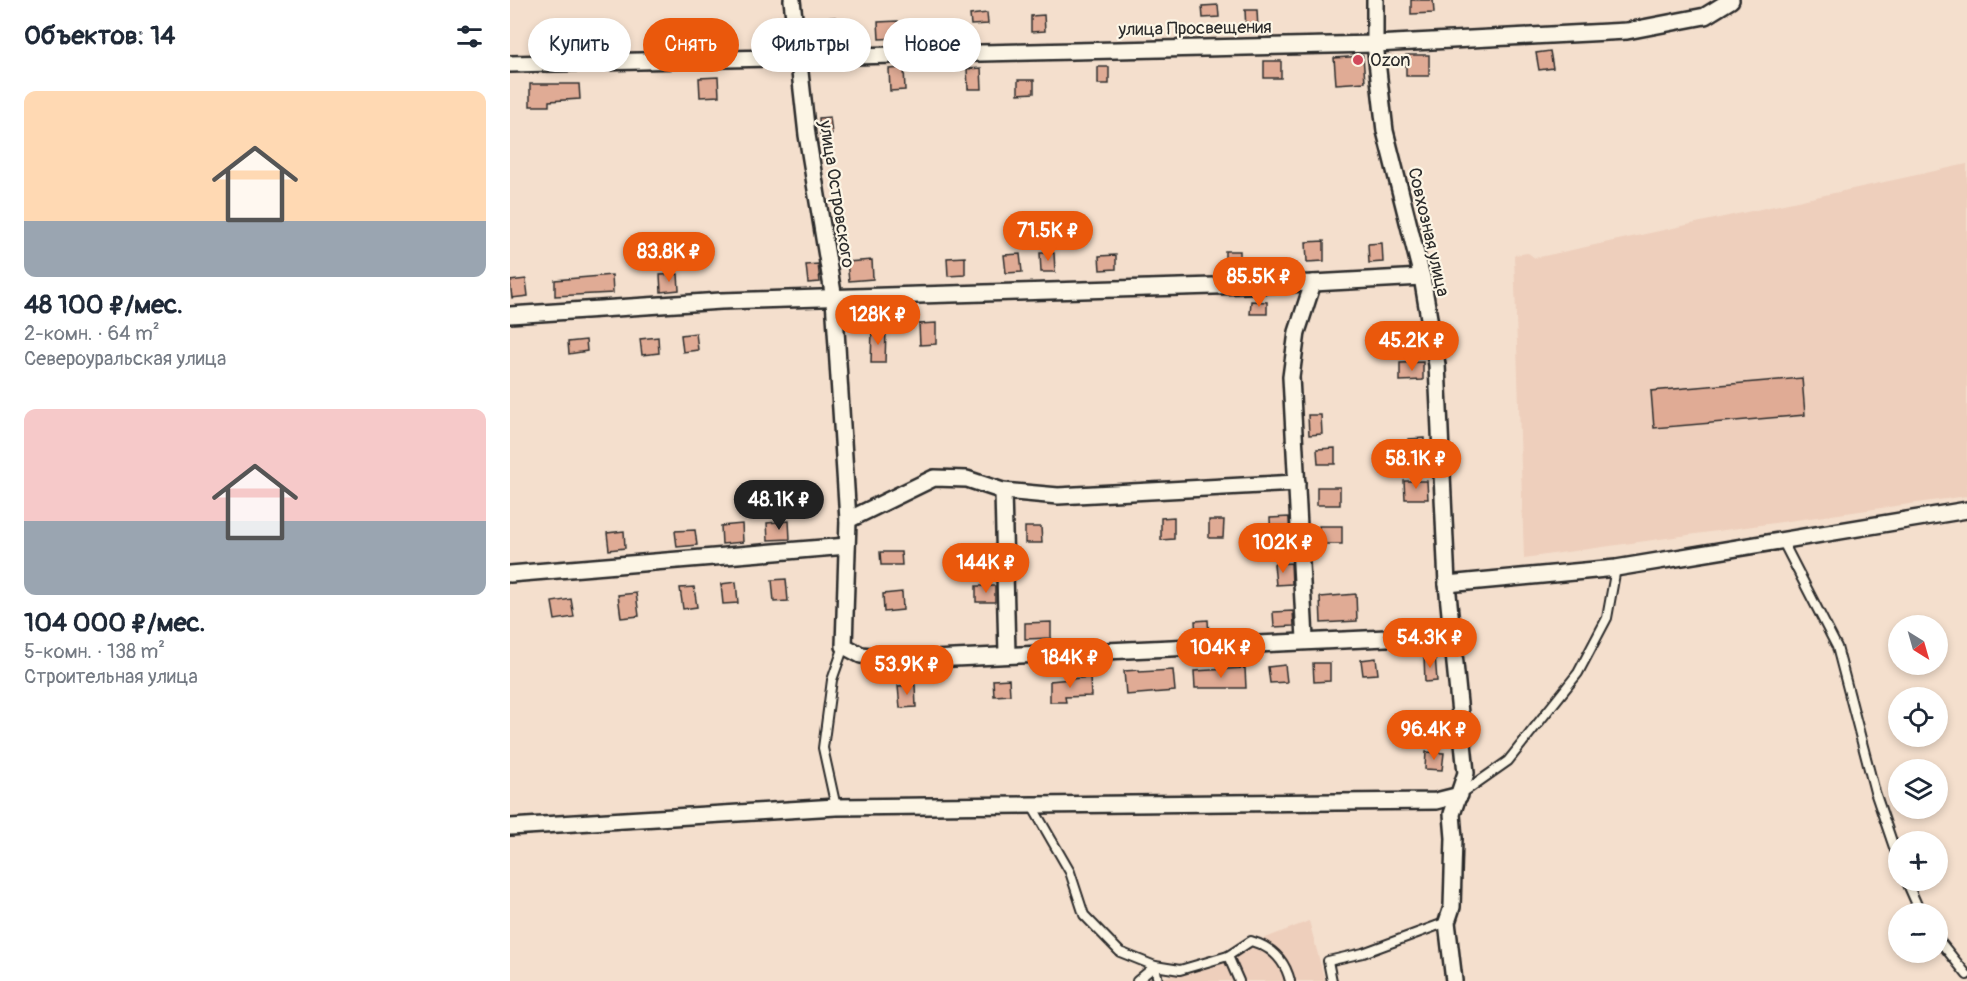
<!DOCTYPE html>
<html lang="ru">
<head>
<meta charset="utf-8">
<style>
	:root { --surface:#fff; --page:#f2f2f3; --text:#1f2937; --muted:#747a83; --accent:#ea580c }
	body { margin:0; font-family:Pangolin,sans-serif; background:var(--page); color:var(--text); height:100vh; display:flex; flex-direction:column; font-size:22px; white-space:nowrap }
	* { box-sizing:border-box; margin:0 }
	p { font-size:20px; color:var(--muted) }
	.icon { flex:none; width:33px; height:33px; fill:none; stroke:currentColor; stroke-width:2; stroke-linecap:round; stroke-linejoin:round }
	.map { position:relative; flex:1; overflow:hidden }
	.panel { display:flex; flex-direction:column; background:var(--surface); width:510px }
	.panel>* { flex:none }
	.top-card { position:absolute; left:18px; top:18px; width:570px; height:54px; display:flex; gap:12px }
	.needle { width:39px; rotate:143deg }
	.buttons { position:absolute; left:1378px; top:615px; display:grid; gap:12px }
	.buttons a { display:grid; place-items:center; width:60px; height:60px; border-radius:50%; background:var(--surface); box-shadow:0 3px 9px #0003; font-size:30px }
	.price { position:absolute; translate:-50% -51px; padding:0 14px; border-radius:21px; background:var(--accent); color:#fff; font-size:20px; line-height:39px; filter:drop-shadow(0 2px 3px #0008) }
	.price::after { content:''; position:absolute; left:50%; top:36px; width:18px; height:14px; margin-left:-9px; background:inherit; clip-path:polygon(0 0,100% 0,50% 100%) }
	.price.on { background:#222; color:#fff }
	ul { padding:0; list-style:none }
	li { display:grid; align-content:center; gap:12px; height:318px; padding:0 24px }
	li span { display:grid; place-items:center; height:186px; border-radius:12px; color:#555 }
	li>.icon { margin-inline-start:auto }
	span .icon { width:108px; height:108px; fill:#fffc; stroke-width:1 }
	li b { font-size:26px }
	h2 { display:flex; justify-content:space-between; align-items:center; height:72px; padding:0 24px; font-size:26px }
	.tag { padding:0 21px; border-radius:27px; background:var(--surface); box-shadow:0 3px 9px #0003; font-size:21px; line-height:54px }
	.tag.on { background:var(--accent); color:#fff }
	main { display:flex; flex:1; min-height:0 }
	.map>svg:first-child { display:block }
	.built { fill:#eecfbc }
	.building { fill:#e0ab95; stroke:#2b2b2b; stroke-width:1.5 }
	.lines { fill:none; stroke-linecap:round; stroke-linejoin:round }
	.lane-casing { stroke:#2b2b2b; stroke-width:12 }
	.street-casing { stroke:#2b2b2b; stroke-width:20 }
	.lane { stroke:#fcf5e5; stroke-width:8 }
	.street { stroke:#fcf5e5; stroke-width:15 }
	.poi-dot { fill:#d1495b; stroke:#fcf5e5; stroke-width:2 }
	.labels { text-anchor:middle; stroke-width:4.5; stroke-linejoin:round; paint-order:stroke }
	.street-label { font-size:18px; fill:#2b2b2b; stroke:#fcf5e5 }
	.poi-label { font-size:18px; fill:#2b2b2b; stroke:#fcf5e5; text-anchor:start }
</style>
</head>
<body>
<main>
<section class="panel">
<h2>Объектов: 14<svg class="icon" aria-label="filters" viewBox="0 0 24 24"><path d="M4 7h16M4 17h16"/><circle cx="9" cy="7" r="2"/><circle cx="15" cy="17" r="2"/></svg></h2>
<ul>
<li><span style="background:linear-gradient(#ffd9b3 70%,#9aa5b1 0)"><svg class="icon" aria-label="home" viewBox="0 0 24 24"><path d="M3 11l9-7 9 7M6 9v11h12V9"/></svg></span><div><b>48 100 ₽/мес.</b><p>2-комн. · 64 m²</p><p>Североуральская улица</p></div></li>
<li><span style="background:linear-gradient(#f6c9c9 60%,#9aa5b1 0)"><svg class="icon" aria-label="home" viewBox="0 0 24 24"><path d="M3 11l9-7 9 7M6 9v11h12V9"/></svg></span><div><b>104 000 ₽/мес.</b><p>5-комн. · 138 m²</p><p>Строительная улица</p></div></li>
</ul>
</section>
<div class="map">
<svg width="1457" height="981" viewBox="0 0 1457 981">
	<rect width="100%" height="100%" fill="#f4dfcd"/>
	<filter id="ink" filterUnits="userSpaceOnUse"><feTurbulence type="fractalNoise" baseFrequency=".0167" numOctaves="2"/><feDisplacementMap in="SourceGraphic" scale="12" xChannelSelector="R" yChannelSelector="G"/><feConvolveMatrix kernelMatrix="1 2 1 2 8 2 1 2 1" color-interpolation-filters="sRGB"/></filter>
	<g filter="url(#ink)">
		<!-- built -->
		<g class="built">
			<polygon points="1457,164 1457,496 1014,558 1004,255 1018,253 1025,258"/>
			<polygon points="799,921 815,981 646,981"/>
		</g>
		<!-- building -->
		<g class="building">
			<polygon points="901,0 923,0 924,13 901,14"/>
			<polygon points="708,5 709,17 693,18 692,6"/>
			<polygon points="735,10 747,10 748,30 736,30"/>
			<polygon points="477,13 478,24 461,25 460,15"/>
			<polygon points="534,15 535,31 521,32 521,16"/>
			<polygon points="325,17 326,36 306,38 304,19"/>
			<polygon points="274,19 277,39 258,40 256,20"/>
			<polygon points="388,21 389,38 369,39 368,22"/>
			<polygon points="90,28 92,48 52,47 52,33 76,33 75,29"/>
			<polygon points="144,33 159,33 159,46 144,47"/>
			<polygon points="1040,51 1043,68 1029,70 1026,53"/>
			<rect x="896" y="55" width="23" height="21"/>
			<polygon points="853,56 855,82 826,84 824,58"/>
			<rect x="754" y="61" width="17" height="17"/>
			<rect x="588" y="67" width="11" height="17"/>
			<polygon points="394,68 395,90 380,91 379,69"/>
			<polygon points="471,68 472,89 458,89 457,69"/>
			<polygon points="208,77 209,96 190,97 189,78"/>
			<polygon points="508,80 524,80 524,93 508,94"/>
			<polygon points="20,84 69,84 70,99 39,101 39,106 20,106"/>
			<polygon points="320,117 322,134 310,135 309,118"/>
			<polygon points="814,241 814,261 797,262 796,242"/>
			<polygon points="872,243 873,262 859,263 858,244"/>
			<rect x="715" y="251" width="15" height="14"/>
			<polygon points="530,253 544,253 545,272 531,272"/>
			<polygon points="510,254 512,272 496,273 494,255"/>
			<polygon points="606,255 606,269 590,270 589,256"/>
			<polygon points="455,257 455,275 438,276 437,258"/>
			<polygon points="362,260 363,279 339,281 337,262"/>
			<polygon points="308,264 310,282 298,283 296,265"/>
			<polygon points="168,274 169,290 151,292 150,275"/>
			<polygon points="102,275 103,293 45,296 45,280"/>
			<polygon points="16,279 18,296 2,298 0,281"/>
			<polygon points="741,301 757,302 757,314 740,314"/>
			<polygon points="426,323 426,344 410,345 409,324"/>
			<polygon points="362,329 376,329 375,363 361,363"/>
			<polygon points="186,333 188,350 173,352 171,335"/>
			<polygon points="148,337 149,353 132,355 130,339"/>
			<polygon points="76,340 77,351 59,354 58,342"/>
			<polygon points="913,362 913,380 890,381 890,363"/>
			<polygon points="1292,378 1295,415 1144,428 1141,391"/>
			<polygon points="798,415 811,415 812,434 799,435"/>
			<polygon points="914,438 914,455 899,456 898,439"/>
			<polygon points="825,448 825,464 808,464 807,449"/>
			<polygon points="894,481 917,481 918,499 895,499"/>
			<rect x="807" y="487" width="23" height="18"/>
			<polygon points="664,517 664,539 651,540 651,518"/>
			<polygon points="779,517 780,539 761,540 760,518"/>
			<polygon points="699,520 714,520 713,538 699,538"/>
			<polygon points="279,521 280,539 258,540 257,523"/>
			<polygon points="232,524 233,542 212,544 211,526"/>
			<rect x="809" y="526" width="23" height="18"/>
			<polygon points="515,527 531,527 532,543 515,543"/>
			<polygon points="185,530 187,545 167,547 165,531"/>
			<polygon points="114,531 115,548 99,550 97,533"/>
			<polygon points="370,552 391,552 392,565 371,565"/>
			<polygon points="781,563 782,584 766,585 764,564"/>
			<polygon points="276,579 278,601 264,602 262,580"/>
			<polygon points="226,582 228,603 213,604 211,584"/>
			<rect x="466" y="586" width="19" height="16"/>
			<polygon points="184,587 187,607 173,609 170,588"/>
			<polygon points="392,592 393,610 374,612 373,594"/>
			<polygon points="126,593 129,616 111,618 108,595"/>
			<polygon points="846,594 847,621 811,623 810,597"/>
			<polygon points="61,599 64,617 45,620 42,602"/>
			<polygon points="783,611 784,626 764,627 763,612"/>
			<polygon points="698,620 699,636 686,637 685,621"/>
			<polygon points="541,622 541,638 515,639 515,623"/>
			<polygon points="925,655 927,681 915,682 914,656"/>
			<polygon points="866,658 868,674 853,675 851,660"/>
			<polygon points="803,663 820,663 820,681 804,682"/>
			<polygon points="775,665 777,682 760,683 758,667"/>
			<polygon points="735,668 736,688 685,688 684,671"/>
			<polygon points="629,670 629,672 663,670 665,691 616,695 614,671"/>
			<polygon points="580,677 581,696 555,697 556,702 540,702 540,681"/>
			<polygon points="499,679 500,695 484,696 483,680"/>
			<polygon points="405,685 406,707 390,708 388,686"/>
			<polygon points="930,716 932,729 916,730 915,717"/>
			<polygon points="916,752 934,753 932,770 915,769"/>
		</g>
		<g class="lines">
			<defs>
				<g id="lane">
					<polyline points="1272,540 1327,647 1365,792 1389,862"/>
					<polyline points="951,794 998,761 1068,673 1097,618 1106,568"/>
					<path d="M522 806 560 872 574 915 610 952 645 966 670 970 718 956 741 941C762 947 775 960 780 981"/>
					<polyline points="326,807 313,748 322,680 334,646"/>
					<polyline points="1396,880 1411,914"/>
					<polyline points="1428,939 1457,975"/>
					<polyline points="718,956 729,981"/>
					<polyline points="627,981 645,966 648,981"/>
					<polyline points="822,981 818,961 853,953 937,922"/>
				</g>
				<g id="street">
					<polyline points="282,0 297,135 324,299 338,520 334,646 351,655 401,660 941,635"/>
					<polyline points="865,0 865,44 875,131 912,277 927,365 937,584 956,773 942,814 944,838 942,907 937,922 944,981"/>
					<polyline points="0,64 865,44 1117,31 1195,16 1221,0"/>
					<polyline points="0,315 211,301 803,283 912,277"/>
					<polyline points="493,491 497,654"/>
					<polyline points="338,520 424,478 457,479 493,491 548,496 787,483"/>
					<polyline points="0,574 337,546"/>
					<polyline points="937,584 1106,568 1457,510"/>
					<polyline points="795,639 781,377 787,332 803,283"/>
					<polyline points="0,827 326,807 926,801 950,795"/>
				</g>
			</defs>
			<!-- lane casing -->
			<use href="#lane" class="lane-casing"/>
			<!-- street casing -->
			<use href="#street" class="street-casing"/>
			<!-- lane -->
			<use href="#lane" class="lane"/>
			<!-- street -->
			<use href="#street" class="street"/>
		</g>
	</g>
	<!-- markers -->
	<circle class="poi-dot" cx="848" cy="60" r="6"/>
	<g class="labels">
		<!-- street labels -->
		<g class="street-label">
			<text transform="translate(685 28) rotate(-1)" y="6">улица Просвещения</text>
			<text transform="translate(327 194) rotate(81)" y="6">улица Островского</text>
			<text transform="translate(919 232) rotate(77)" y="6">Совхозная улица</text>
		</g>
		<!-- poi labels -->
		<g class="poi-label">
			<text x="860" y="66">Ozon</text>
		</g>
	</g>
</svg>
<div class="buttons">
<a><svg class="needle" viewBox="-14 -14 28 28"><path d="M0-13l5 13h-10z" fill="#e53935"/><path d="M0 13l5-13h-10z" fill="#747a83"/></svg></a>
<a><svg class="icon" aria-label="locate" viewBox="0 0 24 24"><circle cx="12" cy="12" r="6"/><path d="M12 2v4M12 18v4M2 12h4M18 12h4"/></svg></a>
<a><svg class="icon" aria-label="layers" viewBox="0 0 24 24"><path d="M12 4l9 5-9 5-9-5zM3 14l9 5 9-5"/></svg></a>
<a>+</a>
<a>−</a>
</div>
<b class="price" style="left:538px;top:262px">71.5K ₽</b>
<b class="price" style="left:159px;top:283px">83.8K ₽</b>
<b class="price" style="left:749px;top:308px">85.5K ₽</b>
<b class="price" style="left:368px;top:346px">128K ₽</b>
<b class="price" style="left:902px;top:372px">45.2K ₽</b>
<b class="price" style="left:906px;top:490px">58.1K ₽</b>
<b class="price on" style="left:269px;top:531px">48.1K ₽</b>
<b class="price" style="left:773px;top:574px">102K ₽</b>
<b class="price" style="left:476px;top:594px">144K ₽</b>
<b class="price" style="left:920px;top:669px">54.3K ₽</b>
<b class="price" style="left:711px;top:679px">104K ₽</b>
<b class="price" style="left:560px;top:689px">184K ₽</b>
<b class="price" style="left:397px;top:696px">53.9K ₽</b>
<b class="price" style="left:924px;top:761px">96.4K ₽</b>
<div class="top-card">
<a class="tag">Купить</a>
<a class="tag on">Снять</a>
<a class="tag">Фильтры</a>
<a class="tag">Новое</a>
</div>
</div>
</main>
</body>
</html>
